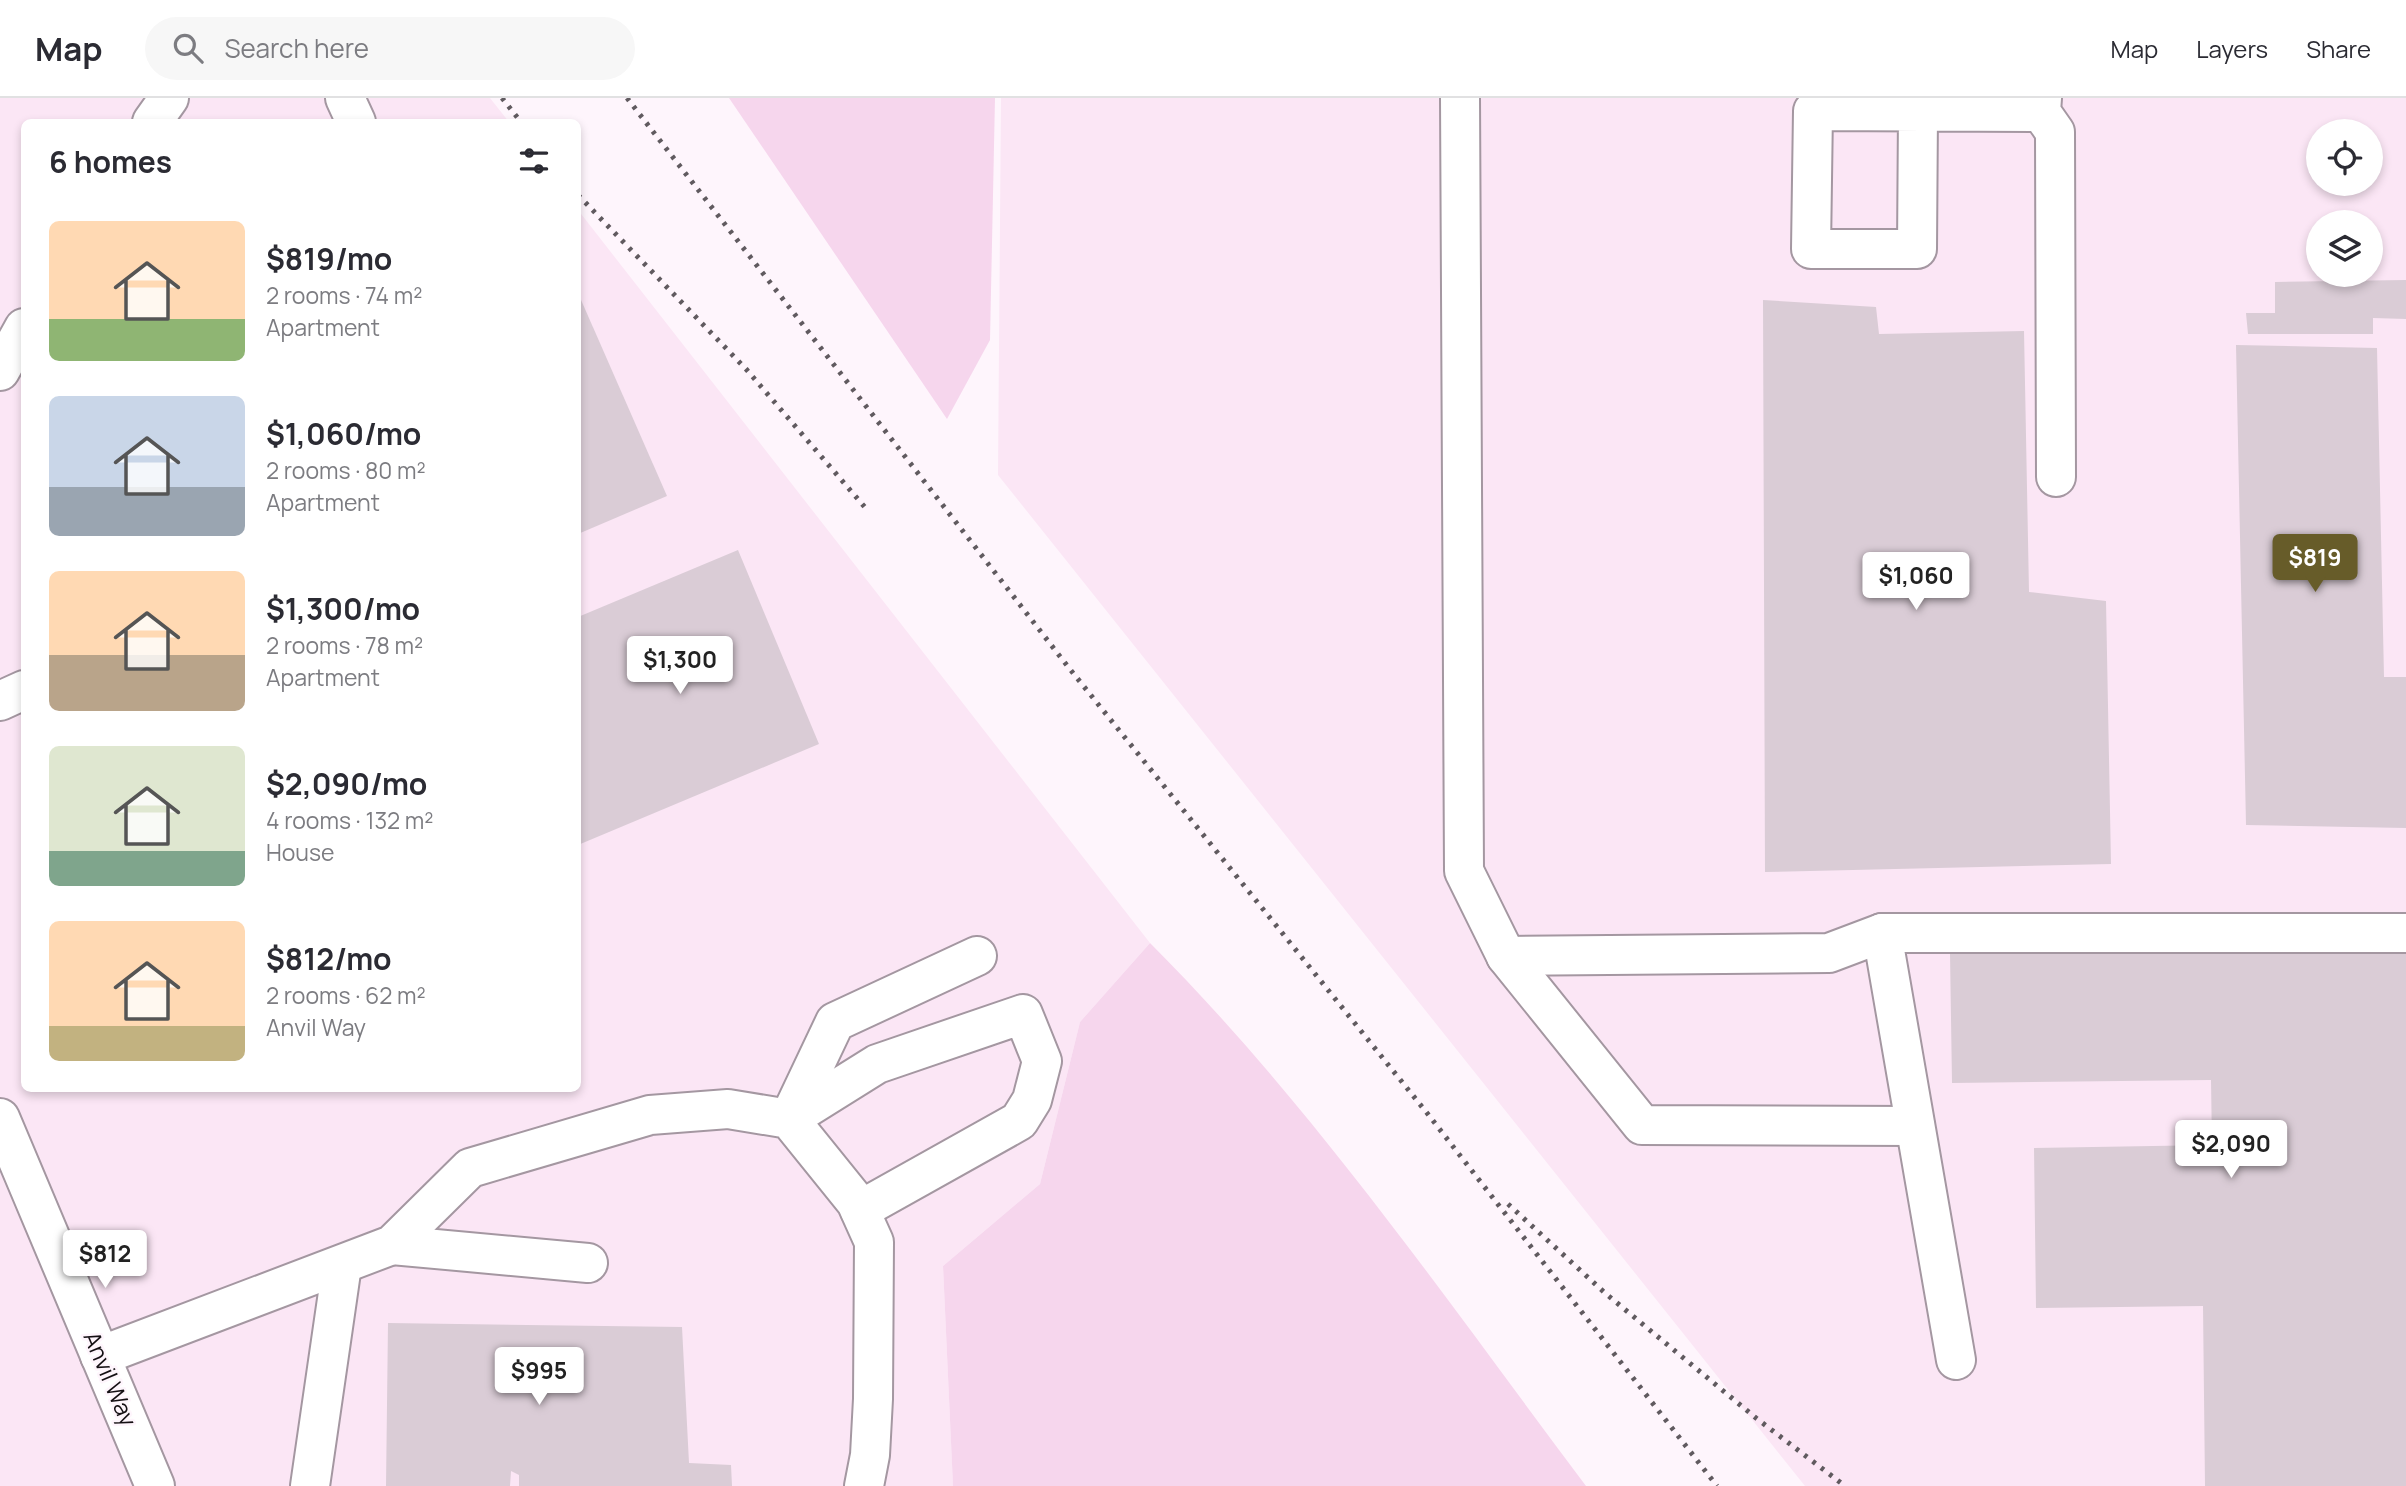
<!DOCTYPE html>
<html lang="en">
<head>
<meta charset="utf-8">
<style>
	:root { --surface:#fff; --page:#f7f7f7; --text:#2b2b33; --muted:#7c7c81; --line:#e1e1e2; --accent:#675c29 }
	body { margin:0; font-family:Manrope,sans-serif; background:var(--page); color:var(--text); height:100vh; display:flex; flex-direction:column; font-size:26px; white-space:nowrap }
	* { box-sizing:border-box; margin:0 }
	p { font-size:23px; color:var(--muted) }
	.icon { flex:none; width:38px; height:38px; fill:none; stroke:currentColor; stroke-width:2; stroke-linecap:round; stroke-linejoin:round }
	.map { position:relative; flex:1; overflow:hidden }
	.drawer { position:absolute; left:21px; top:21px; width:560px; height:973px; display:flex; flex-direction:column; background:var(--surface); border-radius:10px; box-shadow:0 4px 10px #0003 }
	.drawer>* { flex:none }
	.controls { position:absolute; left:2306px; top:21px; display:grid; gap:14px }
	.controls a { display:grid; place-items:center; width:77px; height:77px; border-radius:50%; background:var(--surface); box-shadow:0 4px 10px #0003; font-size:35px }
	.price { position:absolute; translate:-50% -60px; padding:0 16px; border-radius:7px; background:#fff; color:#222; font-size:23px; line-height:46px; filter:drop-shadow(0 2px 4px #0008) }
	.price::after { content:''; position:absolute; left:50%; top:42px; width:21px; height:16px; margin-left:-10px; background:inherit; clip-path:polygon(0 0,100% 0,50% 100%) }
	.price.active { background:var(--accent); color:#fff }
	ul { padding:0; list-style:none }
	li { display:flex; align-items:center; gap:21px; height:175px; padding:0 28px }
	li span { display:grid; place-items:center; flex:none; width:196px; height:140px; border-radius:10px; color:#555 }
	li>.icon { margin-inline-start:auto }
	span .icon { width:84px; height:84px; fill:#fffc; stroke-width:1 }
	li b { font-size:30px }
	h2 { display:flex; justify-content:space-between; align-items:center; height:84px; padding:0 28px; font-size:30px }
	header { display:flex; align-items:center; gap:42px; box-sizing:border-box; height:98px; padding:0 35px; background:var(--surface); border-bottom:2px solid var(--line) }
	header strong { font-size:33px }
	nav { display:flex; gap:38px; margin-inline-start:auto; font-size:24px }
	.search { width:490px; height:63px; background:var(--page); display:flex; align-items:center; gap:18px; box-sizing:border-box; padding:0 24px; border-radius:38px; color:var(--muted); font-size:26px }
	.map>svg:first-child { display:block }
	.built { fill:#fbe6f5; fill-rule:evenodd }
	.green { fill:#f6d6ed }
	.building { fill:#daccd6 }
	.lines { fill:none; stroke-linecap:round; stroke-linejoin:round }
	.minor-casing { stroke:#a497a1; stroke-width:42 }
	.minor { stroke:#fff; stroke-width:38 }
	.rail { stroke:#605a5f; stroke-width:5; stroke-dasharray:3.5 7; stroke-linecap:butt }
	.labels { text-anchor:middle; stroke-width:5; stroke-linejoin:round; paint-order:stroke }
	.street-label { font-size:23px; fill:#140f13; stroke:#fef5fc }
</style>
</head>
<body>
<header>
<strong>Map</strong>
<div class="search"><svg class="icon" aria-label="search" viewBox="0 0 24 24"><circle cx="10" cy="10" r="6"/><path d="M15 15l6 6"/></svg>Search here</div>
<nav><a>Map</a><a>Layers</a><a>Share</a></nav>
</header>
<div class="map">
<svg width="2406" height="1388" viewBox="0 0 2406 1388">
	<rect width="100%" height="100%" fill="#fef5fc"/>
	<!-- built -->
	<g class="built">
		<polygon points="0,0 490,0 509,24 24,24 24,990 578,990 578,112 1150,845 1080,924 1040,1086 943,1168 953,1388 0,1388"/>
		<path d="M1001 0H2406V1388H1805L998 377ZM2319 33H2371V86H2319ZM2319 124H2371V177H2319Z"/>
	</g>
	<!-- green -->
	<g class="green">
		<polygon points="729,0 995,0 990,242 947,321"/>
		<path d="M1150 845C1314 1009 1447 1203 1586 1388H953L943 1168 1040 1086 1080 924Z"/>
	</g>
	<!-- building -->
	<g class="building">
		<polygon points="2406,182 2406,221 2373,220 2373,236 2248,236 2246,215 2275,215 2275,184"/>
		<polygon points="578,195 667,398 578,436"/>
		<polygon points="1763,202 1876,209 1879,236 2024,233 2029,494 2106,503 2111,766 1765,774"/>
		<polygon points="2236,247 2377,250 2384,579 2406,579 2406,730 2246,727"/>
		<polygon points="738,452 819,646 578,747 578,519"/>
		<polygon points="2406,849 2406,1388 2205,1388 2203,1208 2036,1210 2034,1050 2212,1047 2211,982 1952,985 1950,855"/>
		<polygon points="388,1225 682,1229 689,1365 731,1367 732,1388 519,1388 519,1377 511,1373 510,1388 386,1388"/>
	</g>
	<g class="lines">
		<defs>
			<g id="minor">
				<polyline points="345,0 356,24"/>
				<polyline points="1460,0 1464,773 1506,858 1642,1027 1915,1028"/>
				<polyline points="2042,0 2041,14 2055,34 2056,379"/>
				<polyline points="1918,14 1917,151 1811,151 1813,13 2041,14"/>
				<polyline points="152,24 169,0"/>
				<polyline points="0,273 24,230"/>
				<polyline points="0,603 24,592"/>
				<polyline points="1882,835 1956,1262"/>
				<polyline points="1506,858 1829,855 1882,835 2406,835"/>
				<polyline points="0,1020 155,1388"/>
				<polyline points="789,1021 877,966 1023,916 1042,963 1032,1002 1019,1023 860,1112"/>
				<polyline points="789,1021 835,924 977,858"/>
				<polyline points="392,1147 588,1165"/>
				<polyline points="100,1258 392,1147 470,1070 650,1017 728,1011 789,1021 856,1104 874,1144 873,1301 870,1357 864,1388"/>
				<polyline points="310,1388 342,1167"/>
			</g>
		</defs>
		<!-- minor casing -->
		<use href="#minor" class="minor-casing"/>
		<!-- minor -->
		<use href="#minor" class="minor"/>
		<!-- rail -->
		<g class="rail">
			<polyline points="502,0 521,24"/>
			<polyline points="627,0 1069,570 1427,1015 1717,1388"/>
			<polyline points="578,97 746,271 869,414"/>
			<polyline points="1508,1106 1605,1195 1756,1320 1845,1388"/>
		</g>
	</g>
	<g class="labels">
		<!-- street labels -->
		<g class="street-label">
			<text transform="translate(110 1281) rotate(67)" y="8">Anvil Way</text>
		</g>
	</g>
</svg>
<div class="controls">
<a><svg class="icon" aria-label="locate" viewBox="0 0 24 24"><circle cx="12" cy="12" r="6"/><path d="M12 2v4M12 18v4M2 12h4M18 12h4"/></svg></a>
<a><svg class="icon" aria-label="layers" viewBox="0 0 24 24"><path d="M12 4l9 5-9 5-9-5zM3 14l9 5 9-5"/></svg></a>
</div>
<b class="price active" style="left:2315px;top:496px">$819</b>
<b class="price" style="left:1916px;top:514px">$1,060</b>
<b class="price" style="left:680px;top:598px">$1,300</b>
<b class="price" style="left:2231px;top:1082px">$2,090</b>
<b class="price" style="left:105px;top:1192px">$812</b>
<b class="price" style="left:539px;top:1309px">$995</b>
<section class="drawer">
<h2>6 homes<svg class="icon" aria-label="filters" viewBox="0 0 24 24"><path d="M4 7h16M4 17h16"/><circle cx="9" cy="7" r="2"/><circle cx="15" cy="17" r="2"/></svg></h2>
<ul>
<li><span style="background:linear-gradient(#ffd9b3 70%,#8fb573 0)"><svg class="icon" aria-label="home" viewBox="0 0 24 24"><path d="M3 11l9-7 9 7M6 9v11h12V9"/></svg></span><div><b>$819/mo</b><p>2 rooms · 74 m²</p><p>Apartment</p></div></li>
<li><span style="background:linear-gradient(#c9d6e8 65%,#9aa5b1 0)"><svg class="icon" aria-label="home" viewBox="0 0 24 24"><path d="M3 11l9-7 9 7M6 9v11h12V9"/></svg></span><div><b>$1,060/mo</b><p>2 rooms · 80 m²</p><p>Apartment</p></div></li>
<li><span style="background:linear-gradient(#ffd9b3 60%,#b9a48a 0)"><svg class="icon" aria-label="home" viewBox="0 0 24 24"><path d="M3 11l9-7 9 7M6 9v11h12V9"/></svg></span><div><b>$1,300/mo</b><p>2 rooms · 78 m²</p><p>Apartment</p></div></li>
<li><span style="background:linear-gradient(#dfe7d0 75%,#7fa58c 0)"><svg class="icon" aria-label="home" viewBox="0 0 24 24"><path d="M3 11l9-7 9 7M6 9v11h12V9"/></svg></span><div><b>$2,090/mo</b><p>4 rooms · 132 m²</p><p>House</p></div></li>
<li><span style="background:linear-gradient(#ffd9b3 75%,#c2b280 0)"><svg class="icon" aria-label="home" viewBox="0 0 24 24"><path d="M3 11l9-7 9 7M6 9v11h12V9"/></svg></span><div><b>$812/mo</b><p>2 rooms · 62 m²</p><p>Anvil Way</p></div></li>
</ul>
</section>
</div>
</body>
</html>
